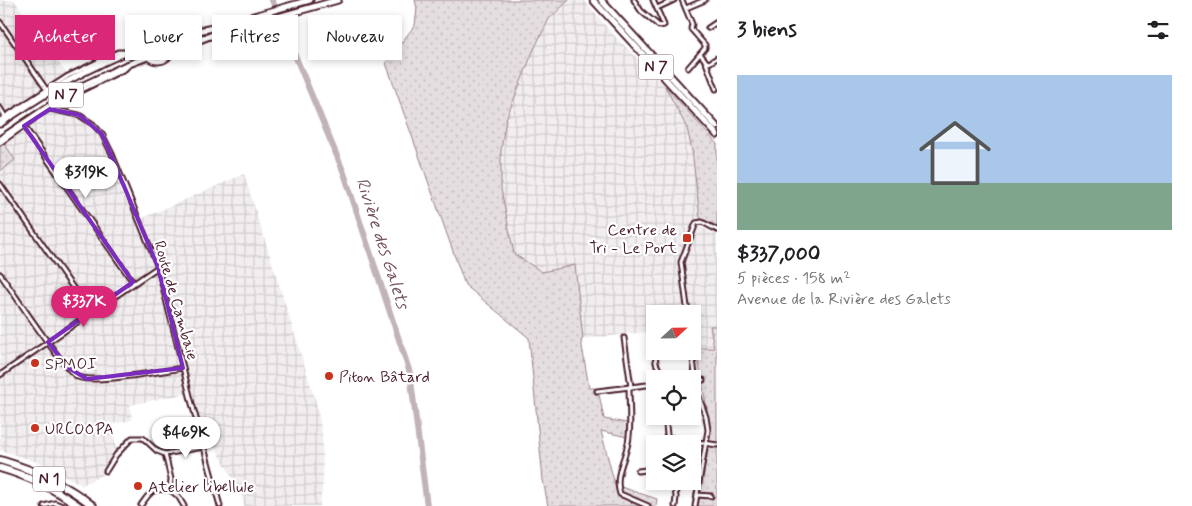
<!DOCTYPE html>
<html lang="fr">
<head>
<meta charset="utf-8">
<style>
	:root { --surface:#fff; --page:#f6f6f6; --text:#202124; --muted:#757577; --accent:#db2777 }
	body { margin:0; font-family:Mynerve,sans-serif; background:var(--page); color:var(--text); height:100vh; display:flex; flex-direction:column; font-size:19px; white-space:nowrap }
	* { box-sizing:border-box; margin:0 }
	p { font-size:16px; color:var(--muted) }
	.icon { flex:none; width:28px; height:28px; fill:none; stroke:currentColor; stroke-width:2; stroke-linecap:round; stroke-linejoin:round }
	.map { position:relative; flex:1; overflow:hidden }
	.panel { display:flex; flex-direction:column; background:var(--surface); width:475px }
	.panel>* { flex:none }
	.banner { position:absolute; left:15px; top:15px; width:475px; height:45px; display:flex; gap:10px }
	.needle { width:32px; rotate:68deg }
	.controls { position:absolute; left:646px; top:305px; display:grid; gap:10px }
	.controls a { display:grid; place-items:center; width:55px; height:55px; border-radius:0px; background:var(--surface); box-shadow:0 2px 8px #0003; font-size:25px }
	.price { position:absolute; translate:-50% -42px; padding:0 11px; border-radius:18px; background:#fff; color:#222; font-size:16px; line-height:32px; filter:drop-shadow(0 1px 2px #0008) }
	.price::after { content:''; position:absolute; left:50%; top:30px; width:15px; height:11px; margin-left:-8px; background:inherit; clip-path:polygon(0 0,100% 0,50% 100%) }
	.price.active { background:var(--accent); color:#fff }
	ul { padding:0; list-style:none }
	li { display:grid; align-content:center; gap:10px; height:265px; padding:0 20px }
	li span { display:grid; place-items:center; height:155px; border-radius:0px; color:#555 }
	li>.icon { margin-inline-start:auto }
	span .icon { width:90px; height:90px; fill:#fffc; stroke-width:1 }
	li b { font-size:21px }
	h2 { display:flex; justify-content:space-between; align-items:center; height:60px; padding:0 20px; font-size:21px }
	.chip { padding:0 18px; border-radius:0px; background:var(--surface); box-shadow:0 2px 8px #0003; font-size:18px; line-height:45px }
	.chip.active { background:var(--accent); color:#fff }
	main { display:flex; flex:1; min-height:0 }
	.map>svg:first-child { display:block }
	.industrial { fill:url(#industrial-grid) }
	.grass { fill:url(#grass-dots); stroke:#987e86 }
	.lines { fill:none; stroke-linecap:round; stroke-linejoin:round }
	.river { stroke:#c1b3b6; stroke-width:6 }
	.street-casing { stroke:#4a1f2b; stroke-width:7 }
	.primary-casing { stroke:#4a1f2b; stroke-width:9 }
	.highway-casing { stroke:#4a1f2b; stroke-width:10 }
	.street { stroke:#fff; stroke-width:3 }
	.primary { stroke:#fff; stroke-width:5 }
	.highway { stroke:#fff; stroke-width:6 }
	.marked { fill:none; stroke:#7b2cbf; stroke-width:4; stroke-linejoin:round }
	.poi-dot { fill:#c8321e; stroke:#fff; stroke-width:2 }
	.labels { text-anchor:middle; stroke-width:4.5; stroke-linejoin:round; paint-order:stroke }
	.shield { fill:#fff; stroke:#80626b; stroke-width:1 }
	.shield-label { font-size:15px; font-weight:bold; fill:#4a1f2b }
	.poi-label { font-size:16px; fill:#4a1f2b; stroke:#fff; text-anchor:start }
	.street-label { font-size:16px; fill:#4a1f2b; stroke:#fff }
	.water-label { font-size:18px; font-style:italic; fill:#74535c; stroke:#fff }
</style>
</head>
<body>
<main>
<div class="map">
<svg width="717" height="506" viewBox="0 0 717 506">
	<defs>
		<pattern id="industrial-grid" width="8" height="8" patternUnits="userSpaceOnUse" patternTransform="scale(1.25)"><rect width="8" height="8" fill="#f2eeef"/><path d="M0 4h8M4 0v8" fill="none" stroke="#d1cccd"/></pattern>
		<pattern id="grass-dots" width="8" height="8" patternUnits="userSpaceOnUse" patternTransform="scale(1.25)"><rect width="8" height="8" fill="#e5dee0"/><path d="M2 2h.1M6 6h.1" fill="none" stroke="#c6bec0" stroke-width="1.8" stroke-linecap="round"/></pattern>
	</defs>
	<rect width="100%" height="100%" fill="#fff"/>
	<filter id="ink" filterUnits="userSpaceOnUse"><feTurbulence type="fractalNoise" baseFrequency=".02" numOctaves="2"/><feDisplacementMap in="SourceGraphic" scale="10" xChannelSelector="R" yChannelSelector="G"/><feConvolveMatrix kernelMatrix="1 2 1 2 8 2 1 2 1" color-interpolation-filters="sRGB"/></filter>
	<g filter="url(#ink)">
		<!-- industrial -->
		<g class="industrial">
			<polygon points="0,0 14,0 68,76 0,120"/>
			<polygon points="569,0 584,0 610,31 665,86 687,128 692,150 700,218 697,225 717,235 717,326 710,327 714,348 696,348 693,335 692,314 655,314 655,331 583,339 575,266 542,272 513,254 501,189 501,150 506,119 534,49 549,19"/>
			<polygon points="50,112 79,118 88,123 100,138 138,223 143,218 244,174 316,402 322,434 323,481 320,506 244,506 242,496 216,448 207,448 194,396 184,394 130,405 132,420 112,424 116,450 109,460 110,463 104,474 82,485 43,464 0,450 0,146"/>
		</g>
		<!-- grass -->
		<g class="grass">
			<polygon points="415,0 569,0 549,19 534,49 506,119 501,150 501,189 514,254 542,272 575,265 583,339 581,340 589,388 595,388 596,394 599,394 604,419 627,423 627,437 601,431 615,485 657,499 656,506 548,506 543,480 529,338 465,285 386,63 415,25 417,8"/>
			<polygon points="604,0 606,0 717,123 717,125"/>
			<polygon points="665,86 717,144 717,226 700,218 692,150 687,128"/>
			<polygon points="4,143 15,160 0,171 0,146"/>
			<polygon points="710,326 717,326 717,506 698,506 711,433 696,348 714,348"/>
		</g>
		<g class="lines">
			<!-- river -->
			<polyline class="river" points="272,0 344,173 410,373 427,506"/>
			<defs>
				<g id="street">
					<polyline points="634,0 641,11 659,26 664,25 653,0"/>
					<polyline points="682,0 692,24 691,29 705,45 705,48 688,68"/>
					<polyline points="657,8 674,0"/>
					<polyline points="686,8 705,0"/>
					<polyline points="0,22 46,89"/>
					<polyline points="708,28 717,22"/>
					<polyline points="701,55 705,60 716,89"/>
					<polyline points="705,61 709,63 717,58"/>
					<polyline points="0,108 5,116"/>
					<polyline points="50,109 79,115 93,124 102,134 112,154 158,267 191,400 220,506"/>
					<polyline points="39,115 76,93 125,69 128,66"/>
					<polyline points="0,120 68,76 118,52 123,52"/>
					<polyline points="24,126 133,282"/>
					<polyline points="0,143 34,119"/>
					<polyline points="0,184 90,312"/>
					<path d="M0 274C12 290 64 371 78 377 95 384 162 371 183 368"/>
					<polyline points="688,314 681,262 696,223 702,222 717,230"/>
					<polyline points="624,338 631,387"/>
					<polyline points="655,351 656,363 663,379"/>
					<polyline points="692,351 697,391 706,417 708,430 695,506"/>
					<polyline points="0,375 158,267"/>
					<polyline points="692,381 703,380"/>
					<path d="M629 387C629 403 631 420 629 436 628 456 613 473 620 494L648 506"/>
					<polyline points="597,391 655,384"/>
					<polyline points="665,416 668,444"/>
					<polyline points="666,437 717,445"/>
					<polyline points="165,454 171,479 170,490 178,496 184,506"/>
					<polyline points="106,471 116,455 132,438 143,438 157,451 165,454 203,447"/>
					<polyline points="638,471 655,469"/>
					<polyline points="674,481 676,497 675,506"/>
					<polyline points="677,491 679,481"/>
					<polyline points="697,495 711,496"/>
					<path d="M141 505C151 491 152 488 170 490"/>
					<polyline points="44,506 55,503 62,506"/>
				</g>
				<g id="primary">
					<polyline points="593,0 717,135"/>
					<polyline points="601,0 717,127"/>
					<circle cx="158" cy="47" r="14"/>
					<polyline points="167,37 208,29 310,0"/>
					<polyline points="171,51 210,36 338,0"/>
					<path d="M0 124C31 103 63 82 97 66 112 58 128 52 144 45"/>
					<polyline points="0,139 73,90 124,66 148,57"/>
				</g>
				<g id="highway">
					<path d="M0 460C34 470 66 484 93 506"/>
					<path d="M0 468C28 476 55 489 79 506"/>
				</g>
			</defs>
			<!-- street casing -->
			<use href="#street" class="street-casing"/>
			<!-- primary casing -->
			<use href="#primary" class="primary-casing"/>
			<!-- highway casing -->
			<use href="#highway" class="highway-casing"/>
			<!-- street -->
			<use href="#street" class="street"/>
			<!-- primary -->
			<use href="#primary" class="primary"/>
			<!-- highway -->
			<use href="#highway" class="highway"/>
		</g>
	</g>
	<!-- marked area -->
	<path class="marked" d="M50 109 79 115 102 134 158 267 183 368 87 379 67 367 48 342 133 282 24 126Z"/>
	<!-- markers -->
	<g class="poi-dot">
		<rect x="682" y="233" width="10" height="10" rx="2.5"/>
		<circle cx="35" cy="363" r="5"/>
		<circle cx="329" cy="376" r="5"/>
		<circle cx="35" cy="428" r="5"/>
		<circle cx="138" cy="486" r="5"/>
	</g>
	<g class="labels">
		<!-- shield labels -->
		<g class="shield">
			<rect x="638.5" y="54.5" width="35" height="25" rx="4"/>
			<rect x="48.5" y="82.5" width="35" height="25" rx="4"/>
			<rect x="33" y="466.5" width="32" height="25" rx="4"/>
		</g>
		<g class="shield-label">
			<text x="656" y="72">N 7</text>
			<text x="66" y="100">N 7</text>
			<text x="49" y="484">N 1</text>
		</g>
		<!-- poi labels -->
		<g class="poi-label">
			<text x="677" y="235" text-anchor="end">Centre de<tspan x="677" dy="18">Tri - Le Port</tspan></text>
			<text x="45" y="369">SPMOI</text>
			<text x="339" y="382">Piton Bâtard</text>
			<text x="45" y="434">URCOOPA</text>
			<text x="148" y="492">Atelier libellule</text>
		</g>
		<!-- street labels -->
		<g class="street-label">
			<text transform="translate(177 300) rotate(74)" y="6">Route de Cambaie</text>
		</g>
		<!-- water labels -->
		<g class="water-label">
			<text transform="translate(383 243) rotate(72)" y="6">Rivière des Galets</text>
		</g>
	</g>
</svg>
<div class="controls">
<a><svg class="needle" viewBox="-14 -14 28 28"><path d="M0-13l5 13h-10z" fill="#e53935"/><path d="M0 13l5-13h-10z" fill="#757577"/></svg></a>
<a><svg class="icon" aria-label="locate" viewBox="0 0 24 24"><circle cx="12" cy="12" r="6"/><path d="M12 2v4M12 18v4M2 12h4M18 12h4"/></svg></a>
<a><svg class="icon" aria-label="layers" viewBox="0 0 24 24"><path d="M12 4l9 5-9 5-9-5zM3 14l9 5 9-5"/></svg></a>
</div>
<b class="price" style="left:86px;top:199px">$319K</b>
<b class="price active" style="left:84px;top:328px">$337K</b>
<b class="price" style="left:186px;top:459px">$469K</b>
<div class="banner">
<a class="chip active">Acheter</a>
<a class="chip">Louer</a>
<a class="chip">Filtres</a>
<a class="chip">Nouveau</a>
</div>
</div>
<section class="panel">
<h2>3 biens<svg class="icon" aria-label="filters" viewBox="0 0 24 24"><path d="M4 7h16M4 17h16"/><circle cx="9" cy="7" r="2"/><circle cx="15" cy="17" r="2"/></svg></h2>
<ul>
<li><span style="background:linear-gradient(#a9c7e8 70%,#7fa58c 0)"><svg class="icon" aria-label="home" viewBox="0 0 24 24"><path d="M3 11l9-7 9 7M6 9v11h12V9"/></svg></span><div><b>$337,000</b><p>5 pièces · 158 m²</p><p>Avenue de la Rivière des Galets</p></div></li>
</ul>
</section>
</main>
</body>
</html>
